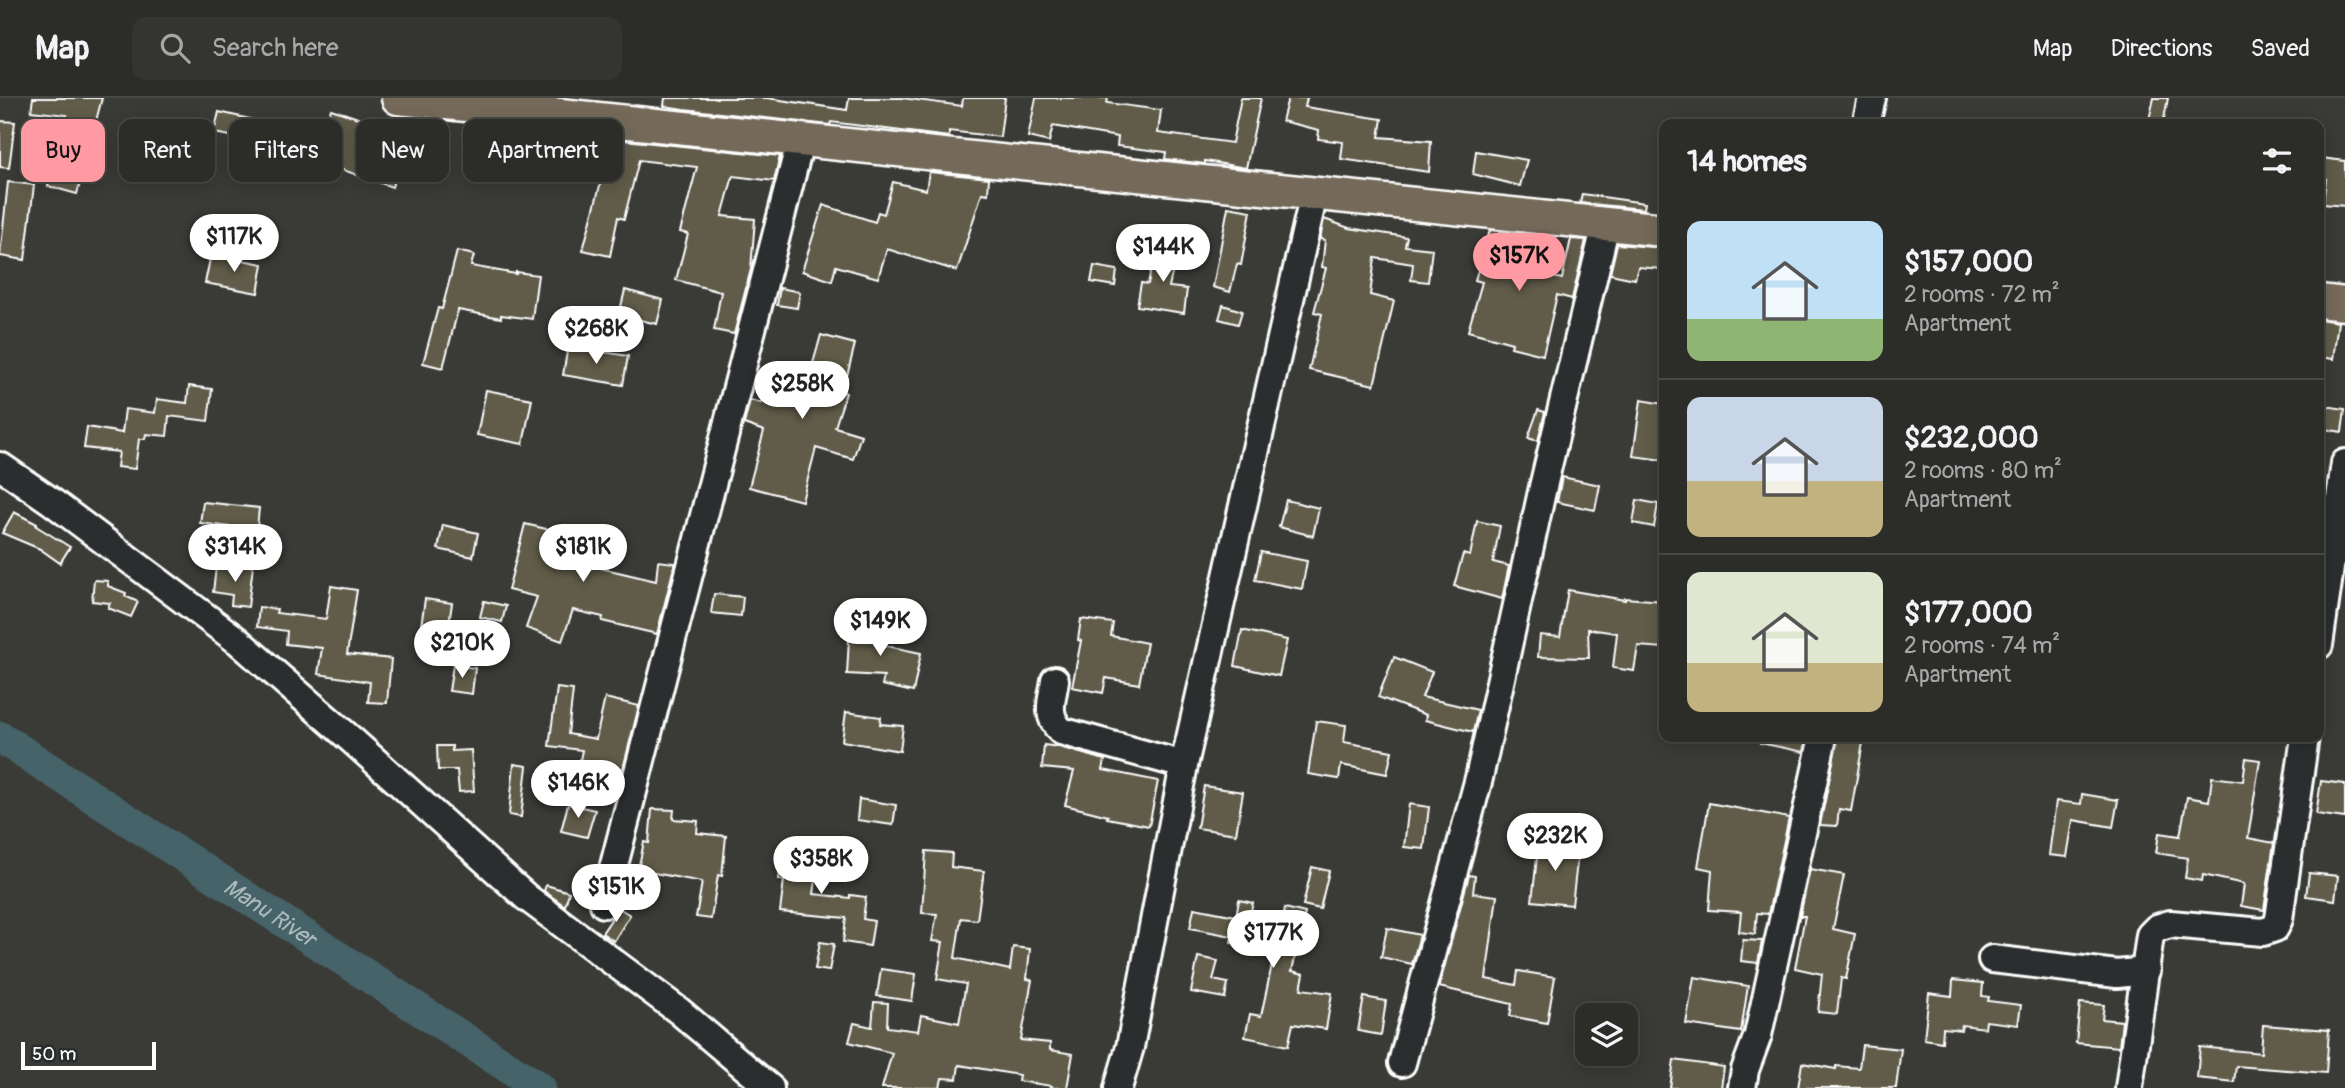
<!DOCTYPE html>
<html lang="en">
<head>
<meta charset="utf-8">
<style>
	:root { --surface:#2c2c28; --page:#343430; --text:#f1f3f6; --muted:#a6a7a8; --line:#484845; --accent:#ff9aa2 }
	body { margin:0; font-family:Pangolin,sans-serif; background:var(--page); color:var(--text); height:100vh; display:flex; flex-direction:column; font-size:26px; white-space:nowrap }
	* { box-sizing:border-box; margin:0 }
	p { font-size:23px; color:var(--muted) }
	.icon { flex:none; width:38px; height:38px; fill:none; stroke:currentColor; stroke-width:2; stroke-linecap:round; stroke-linejoin:round }
	.map { position:relative; flex:1; overflow:hidden }
	.panel { position:absolute; left:1659px; top:21px; width:665px; height:623px; display:flex; flex-direction:column; background:var(--surface); border-radius:14px; box-shadow:0 4px 18px #0003,0 0 0 2px var(--line) }
	.panel>* { flex:none }
	.guide { position:absolute; left:21px; top:21px; width:665px; height:63px; display:flex; gap:14px }
	.controls { position:absolute; left:1575px; top:905px; display:grid; gap:14px }
	.controls a { display:grid; place-items:center; width:63px; height:63px; border-radius:14px; background:var(--surface); box-shadow:0 4px 18px #0003,0 0 0 2px var(--line); font-size:35px }
	.scale { position:absolute; left:21px; bottom:18px; width:135px; box-sizing:border-box; padding-left:7px; border:4px solid #fff; border-top:0; font-size:19px; line-height:24px; white-space:nowrap; color:#fff; -webkit-text-stroke:5px #2a2d2e; paint-order:stroke }
	.price { position:absolute; translate:-50% -60px; padding:0 16px; border-radius:24px; background:#fff; color:#222; font-size:23px; line-height:46px; filter:drop-shadow(0 2px 4px #0008) }
	.price::after { content:''; position:absolute; left:50%; top:42px; width:21px; height:16px; margin-left:-10px; background:inherit; clip-path:polygon(0 0,100% 0,50% 100%) }
	.price.active { background:var(--accent); color:#111 }
	ul { padding:0; list-style:none }
	li { display:flex; align-items:center; gap:21px; height:175px; padding:0 28px }
	li+li { border-top:2px solid var(--line) }
	li span { display:grid; place-items:center; flex:none; width:196px; height:140px; border-radius:14px; color:#555 }
	li>.icon { margin-inline-start:auto }
	span .icon { width:84px; height:84px; fill:#fffc; stroke-width:1 }
	li b { font-size:30px }
	h2 { display:flex; justify-content:space-between; align-items:center; height:84px; padding:0 28px; font-size:30px }
	.tag { padding:0 24px; border-radius:14px; background:var(--surface); box-shadow:0 4px 18px #0003,0 0 0 2px var(--line); font-size:24px; line-height:63px }
	.tag.active { background:var(--accent); color:#111 }
	header { display:flex; align-items:center; gap:42px; box-sizing:border-box; height:98px; padding:0 35px; background:var(--surface); border-bottom:2px solid var(--line) }
	header strong { font-size:33px }
	nav { display:flex; gap:38px; margin-inline-start:auto; font-size:24px }
	.search { width:490px; height:63px; background:var(--page); display:flex; align-items:center; gap:18px; box-sizing:border-box; padding:0 24px; border-radius:14px; color:var(--muted); font-size:26px }
	.map>svg:first-child { display:block }
	.lines { fill:none; stroke-linecap:round; stroke-linejoin:round }
	.river { stroke:#456367; stroke-width:32 }
	.building { fill:#615b4a; stroke:#fff; stroke-width:2 }
	.minor-casing { stroke:#fff; stroke-width:32 }
	.major-casing { stroke:#fff; stroke-width:37 }
	.minor { stroke:#2a2d2e; stroke-width:26 }
	.major { stroke:#746a5a; stroke-width:32 }
	.labels { text-anchor:middle; stroke-width:5; stroke-linejoin:round; paint-order:stroke }
	.water-label { font-size:23px; font-style:italic; fill:#abb9bb; stroke:#2a2d2e }
</style>
</head>
<body>
<header>
<strong>Map</strong>
<div class="search"><svg class="icon" aria-label="search" viewBox="0 0 24 24"><circle cx="10" cy="10" r="6"/><path d="M15 15l6 6"/></svg>Search here</div>
<nav><a>Map</a><a>Directions</a><a>Saved</a></nav>
</header>
<div class="map">
<svg width="2345" height="990" viewBox="0 0 2345 990">
	<rect width="100%" height="100%" fill="#3a3b36"/>
	<filter id="ink" filterUnits="userSpaceOnUse"><feTurbulence type="fractalNoise" baseFrequency=".0143" numOctaves="2"/><feDisplacementMap in="SourceGraphic" scale="14" xChannelSelector="R" yChannelSelector="G"/><feConvolveMatrix kernelMatrix="1 2 1 2 8 2 1 2 1" color-interpolation-filters="sRGB"/></filter>
	<g filter="url(#ink)">
		<g class="lines">
			<!-- river -->
			<path class="river" id="s1" d="M0 639 540 990"/>
		</g>
		<!-- building -->
		<g class="building">
			<polygon points="33,0 102,0 77,96 48,88 67,17 31,13"/>
			<polygon points="665,0 767,0 847,12 849,0 902,0 962,8 963,0 1005,0 1000,39 949,33 949,39 831,24 830,27 684,11 664,8"/>
			<polygon points="1036,0 1108,0 1107,5 1161,12 1158,35 1232,45 1241,0 1261,0 1246,70 1205,63 1205,66 1165,61 1166,54 1117,48 1118,39 1053,28 1049,44 1028,39"/>
			<polygon points="1288,0 1307,0 1305,9 1382,21 1379,39 1431,43 1429,74 1341,61 1343,44 1318,41 1319,32 1282,23"/>
			<polygon points="2154,0 2168,0 2163,26 2148,26"/>
			<polygon points="331,11 409,37 392,89 314,62"/>
			<polygon points="219,14 285,29 277,67 288,69 286,84 263,81 268,45 214,35"/>
			<polygon points="0,23 15,24 9,70 0,69"/>
			<polygon points="500,29 537,33 536,37 574,43 575,37 780,58 774,83 733,78 722,118 755,121 751,171 734,236 714,232 721,194 676,182 688,136 680,134 697,69 639,62 624,121 618,119 610,158 583,152 603,76 558,69 557,77 536,73 538,60 496,53"/>
			<polygon points="1476,53 1527,62 1520,88 1473,76"/>
			<polygon points="2321,60 2345,63 2345,108 2323,106 2326,80 2319,79"/>
			<polygon points="929,74 989,80 988,96 982,95 957,173 887,151 878,180 836,168 832,183 802,173 823,107 875,124 878,114 884,116 893,84 926,92"/>
			<polygon points="8,84 34,87 25,162 0,158"/>
			<polygon points="1582,96 1645,105 1644,111 1580,105"/>
			<polygon points="1228,109 1251,113 1241,167 1237,166 1230,194 1213,189"/>
			<polygon points="1324,121 1349,130 1407,139 1405,148 1432,151 1428,184 1411,182 1413,166 1375,160 1370,197 1394,203 1374,287 1309,272 1322,216 1314,214 1326,170 1322,169 1325,142 1320,141"/>
			<polygon points="1490,132 1528,136 1519,171 1562,181 1571,141 1586,142 1572,201 1557,197 1543,257 1511,249 1512,245 1468,233 1482,184 1475,182"/>
			<polygon points="1156,146 1178,150 1169,189 1187,191 1184,215 1137,208 1141,185 1148,186"/>
			<polygon points="1617,146 1664,150 1662,171 1638,169 1635,181 1610,176"/>
			<polygon points="457,153 474,157 471,168 516,176 516,174 538,177 532,221 501,217 501,220 458,212 443,270 423,265 438,210 442,211"/>
			<polygon points="211,156 263,166 258,195 205,185"/>
			<polygon points="1094,168 1117,172 1115,188 1091,184"/>
			<polygon points="780,190 800,194 797,210 777,207"/>
			<polygon points="625,192 663,202 657,226 619,217"/>
			<polygon points="1223,207 1242,213 1238,226 1219,221"/>
			<polygon points="2319,221 2338,224 2333,261 2319,259"/>
			<polygon points="821,237 855,246 843,294 846,295 835,329 861,337 853,361 816,350 802,403 749,389 764,333 744,326 750,302 761,305 772,271 808,283"/>
			<polygon points="568,248 628,258 623,287 563,277"/>
			<polygon points="189,288 212,291 208,323 169,318 167,338 146,336 145,341 139,341 135,371 117,369 119,354 84,350 87,329 122,335 125,311 155,315 157,301 187,305"/>
			<polygon points="486,292 532,301 523,346 477,337"/>
			<polygon points="1641,302 1664,306 1663,362 1633,358"/>
			<polygon points="2319,307 2345,311 2342,334 2319,330"/>
			<polygon points="1538,312 1545,314 1538,343 1528,340"/>
			<polygon points="1562,379 1600,387 1595,412 1557,404"/>
			<polygon points="1286,402 1319,410 1313,438 1279,429"/>
			<polygon points="1637,402 1658,406 1654,429 1633,425"/>
			<polygon points="203,404 259,410 256,441 230,438 231,429 200,425"/>
			<polygon points="14,414 37,426 36,428 70,449 60,465 40,451 2,435"/>
			<polygon points="1477,423 1500,428 1493,464 1509,468 1502,501 1454,488 1463,456 1470,458"/>
			<polygon points="525,426 576,438 578,432 608,440 601,470 656,483 658,463 675,465 657,536 602,523 603,519 573,512 562,543 526,530 537,499 508,492"/>
			<polygon points="443,427 478,435 473,459 438,451"/>
			<polygon points="1261,454 1307,463 1302,491 1255,482"/>
			<polygon points="236,466 253,468 248,509 231,507 232,497 213,494 216,469 235,471"/>
			<polygon points="94,482 108,483 108,488 126,495 125,498 138,504 131,519 108,510 110,505 92,503"/>
			<polygon points="331,488 357,492 347,556 391,561 387,605 368,604 370,584 318,576 322,550 286,546 287,533 257,529 259,509 277,511 276,515 326,521"/>
			<polygon points="1568,492 1625,502 1625,500 1664,503 1664,550 1638,548 1634,573 1613,570 1617,535 1588,531 1589,560 1538,559 1540,537 1560,539"/>
			<polygon points="714,496 743,499 741,518 711,515"/>
			<polygon points="425,501 452,505 447,539 420,535"/>
			<polygon points="484,503 506,508 502,524 480,519"/>
			<polygon points="1081,521 1113,525 1111,538 1147,545 1139,586 1106,580 1103,595 1072,589 1081,543 1078,542"/>
			<polygon points="850,522 878,524 877,546 921,555 913,594 882,587 884,578 847,576"/>
			<polygon points="1242,532 1287,542 1279,578 1235,568"/>
			<polygon points="1394,559 1432,574 1422,599 1478,612 1473,634 1425,622 1426,617 1378,599"/>
			<polygon points="453,567 475,570 472,596 449,593"/>
			<polygon points="557,590 573,592 568,636 596,641 605,600 639,608 623,671 580,662 582,652 549,648"/>
			<polygon points="846,614 881,619 880,626 903,628 900,653 842,643"/>
			<polygon points="1316,623 1346,627 1344,644 1392,653 1387,676 1341,667 1339,681 1308,676"/>
			<polygon points="1760,639 1807,639 1804,654 1760,645"/>
			<polygon points="1838,639 1864,639 1851,713 1839,711 1837,728 1820,727"/>
			<polygon points="1044,647 1059,649 1105,662 1103,672 1158,683 1149,728 1107,720 1108,718 1065,707 1074,673 1042,670"/>
			<polygon points="437,648 452,648 452,653 471,652 474,693 459,694 457,672 438,672"/>
			<polygon points="2246,660 2260,662 2248,740 2274,745 2264,812 2241,808 2244,786 2203,777 2202,783 2185,780 2188,760 2156,755 2159,735 2180,738 2187,699 2209,703 2212,679 2243,683"/>
			<polygon points="514,666 527,668 521,719 509,717"/>
			<polygon points="2321,683 2345,686 2345,720 2316,716"/>
			<polygon points="1204,688 1243,694 1236,736 1197,730"/>
			<polygon points="2082,696 2118,702 2113,729 2073,722 2067,759 2049,757 2056,703 2081,706"/>
			<polygon points="859,701 896,707 893,727 857,722"/>
			<polygon points="1709,705 1789,720 1768,816 1757,815 1755,836 1739,834 1741,814 1709,812 1712,772 1698,769"/>
			<polygon points="568,706 595,712 587,739 561,733"/>
			<polygon points="1409,706 1429,709 1424,751 1404,749"/>
			<polygon points="652,711 674,712 673,721 698,723 697,735 726,738 722,778 718,777 711,821 696,819 702,784 638,772 644,744 649,745"/>
			<polygon points="1539,742 1579,747 1572,807 1532,803"/>
			<polygon points="799,743 821,746 814,796 850,800 850,797 866,799 863,821 874,823 870,848 843,844 846,820 780,814 784,782 779,782 781,762 797,763"/>
			<polygon points="926,753 952,755 951,769 984,773 977,822 961,820 955,860 1010,872 1013,849 1030,851 1027,881 1032,882 1021,942 1050,945 1050,952 1073,956 1067,990 1052,990 1052,988 1018,983 1019,977 959,967 957,981 942,980 940,990 882,990 892,955 849,944 854,925 872,929 874,904 888,905 887,929 918,933 921,917 959,925 966,886 937,881 943,844 932,843 937,816 922,815"/>
			<polygon points="1312,769 1329,773 1320,811 1303,807"/>
			<polygon points="1810,771 1844,777 1833,831 1855,836 1846,881 1841,880 1837,916 1818,914 1822,876 1795,870 1805,818 1800,818"/>
			<polygon points="2309,775 2338,778 2335,802 2306,798"/>
			<polygon points="1469,777 1475,778 1473,795 1497,798 1486,881 1516,887 1518,873 1555,879 1547,925 1510,918 1512,906 1439,889"/>
			<polygon points="546,787 569,794 565,808 544,793"/>
			<polygon points="1239,802 1253,805 1251,813 1283,819 1285,810 1305,815 1292,873 1304,876 1301,891 1332,895 1326,931 1293,926 1288,948 1245,939 1250,916 1261,918 1276,848 1246,841 1245,847 1231,845 1232,838 1190,830 1194,810 1236,818"/>
			<polygon points="619,810 630,817 614,843 602,835"/>
			<polygon points="1387,830 1420,837 1412,866 1381,859"/>
			<polygon points="1743,842 1762,843 1758,865 1741,863"/>
			<polygon points="820,844 834,846 829,873 815,871"/>
			<polygon points="1198,859 1218,863 1213,882 1228,885 1225,900 1191,894"/>
			<polygon points="881,871 916,876 912,903 877,898"/>
			<polygon points="1694,879 1748,888 1741,934 1686,926"/>
			<polygon points="1953,882 1983,885 1982,898 1989,899 1988,903 2021,907 2018,927 1986,923 1985,930 1962,927 1961,932 1943,930 1942,944 1924,941 1929,895 1952,898"/>
			<polygon points="1364,899 1386,903 1381,937 1358,933"/>
			<polygon points="2080,905 2104,907 2102,921 2122,923 2119,949 2076,945"/>
			<polygon points="2263,927 2329,932 2326,975 2236,968 2234,984 2197,980 2200,949 2261,955"/>
			<polygon points="1862,947 1901,951 1896,990 1798,990 1802,965 1836,971 1836,968 1859,970"/>
			<polygon points="1674,962 1724,969 1721,990 1670,990"/>
		</g>
		<g class="lines">
			<defs>
				<g id="minor">
					<polyline points="1866,26 1872,0"/>
					<polyline points="0,368 51,403 238,543 354,644 526,799 679,913 770,990"/>
					<polyline points="2319,547 2345,365"/>
					<path d="M1055 582C1052 603 1045 616 1061 633L1184 667"/>
					<polyline points="604,806 801,41"/>
					<polyline points="1992,861 2117,876 2146,873"/>
					<polyline points="1402,965 1479,680 1543,389 1606,126"/>
					<polyline points="1118,990 1130,949 1184,667 1314,96"/>
					<polyline points="1742,990 1745,972 1758,937 1823,639"/>
					<polyline points="2129,990 2150,837 2157,830 2170,826 2263,834 2275,830 2279,821 2305,639"/>
				</g>
				<g id="major">
					<polyline points="398,0 1664,132"/>
					<polyline points="2319,203 2345,206"/>
				</g>
			</defs>
			<!-- minor casing -->
			<use href="#minor" class="minor-casing"/>
			<!-- major casing -->
			<use href="#major" class="major-casing"/>
			<!-- minor -->
			<use href="#minor" class="minor"/>
			<!-- major -->
			<use href="#major" class="major"/>
		</g>
	</g>
	<g class="labels">
		<!-- water labels -->
		<g class="water-label">
			<text dy="8" stroke="none"><textPath href="#s1" startOffset="322">Manu River</textPath></text>
		</g>
	</g>
</svg>
<div class="controls">
<a><svg class="icon" aria-label="layers" viewBox="0 0 24 24"><path d="M12 4l9 5-9 5-9-5zM3 14l9 5 9-5"/></svg></a>
</div>
<div class="scale">50 m</div>
<b class="price" style="left:234px;top:176px">$117K</b>
<b class="price" style="left:1163px;top:186px">$144K</b>
<b class="price active" style="left:1519px;top:195px">$157K</b>
<b class="price" style="left:596px;top:268px">$268K</b>
<b class="price" style="left:802px;top:323px">$258K</b>
<b class="price" style="left:235px;top:486px">$314K</b>
<b class="price" style="left:583px;top:486px">$181K</b>
<b class="price" style="left:880px;top:560px">$149K</b>
<b class="price" style="left:462px;top:582px">$210K</b>
<b class="price" style="left:578px;top:722px">$146K</b>
<b class="price" style="left:1555px;top:775px">$232K</b>
<b class="price" style="left:821px;top:798px">$358K</b>
<b class="price" style="left:616px;top:826px">$151K</b>
<b class="price" style="left:1273px;top:872px">$177K</b>
<div class="guide">
<a class="tag active">Buy</a>
<a class="tag">Rent</a>
<a class="tag">Filters</a>
<a class="tag">New</a>
<a class="tag">Apartment</a>
</div>
<section class="panel">
<h2>14 homes<svg class="icon" aria-label="filters" viewBox="0 0 24 24"><path d="M4 7h16M4 17h16"/><circle cx="9" cy="7" r="2"/><circle cx="15" cy="17" r="2"/></svg></h2>
<ul>
<li><span style="background:linear-gradient(#bfe0f5 70%,#8fb573 0)"><svg class="icon" aria-label="home" viewBox="0 0 24 24"><path d="M3 11l9-7 9 7M6 9v11h12V9"/></svg></span><div><b>$157,000</b><p>2 rooms · 72 m²</p><p>Apartment</p></div></li>
<li><span style="background:linear-gradient(#c9d6e8 60%,#c2b280 0)"><svg class="icon" aria-label="home" viewBox="0 0 24 24"><path d="M3 11l9-7 9 7M6 9v11h12V9"/></svg></span><div><b>$232,000</b><p>2 rooms · 80 m²</p><p>Apartment</p></div></li>
<li><span style="background:linear-gradient(#dfe7d0 65%,#c2b280 0)"><svg class="icon" aria-label="home" viewBox="0 0 24 24"><path d="M3 11l9-7 9 7M6 9v11h12V9"/></svg></span><div><b>$177,000</b><p>2 rooms · 74 m²</p><p>Apartment</p></div></li>
</ul>
</section>
</div>
</body>
</html>
